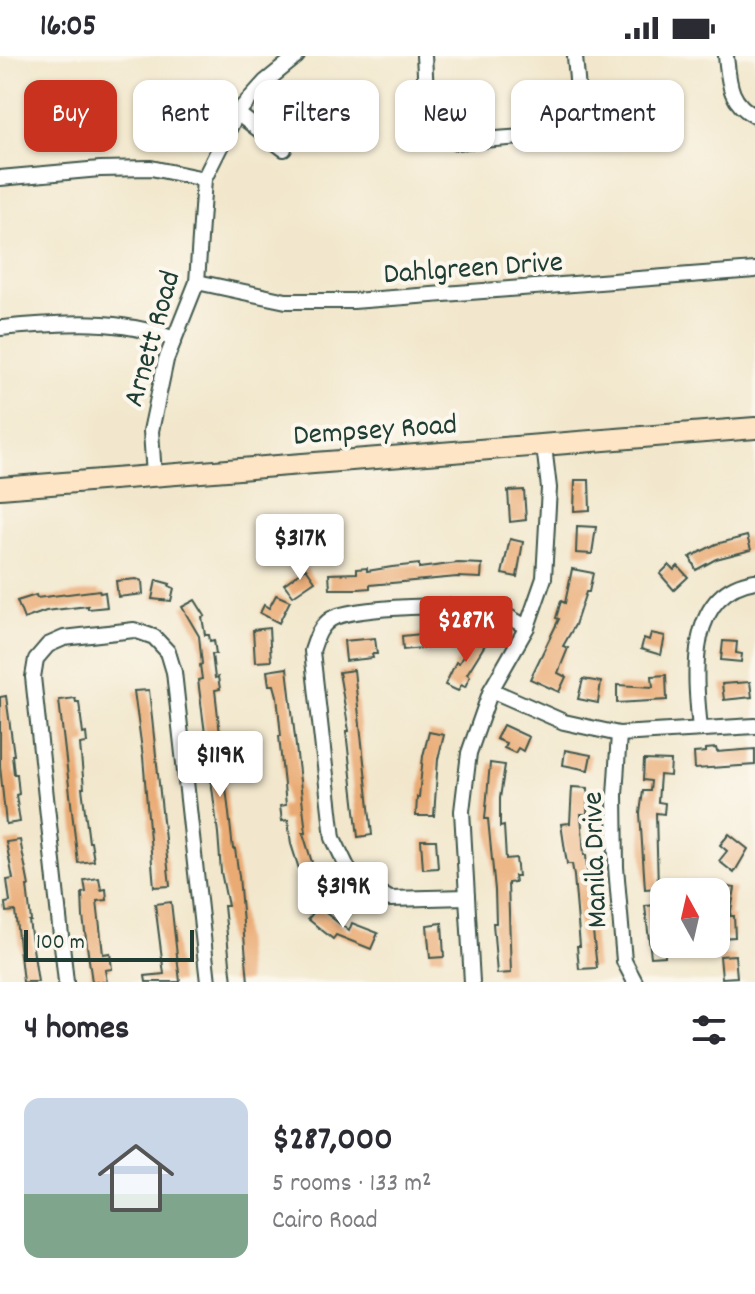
<!DOCTYPE html>
<html lang="en">
<head>
<meta charset="utf-8">
<style>
	:root { --surface:#fff; --page:#f2f2f3; --text:#2b2b33; --muted:#7c7c81; --accent:#c8321e }
	body { margin:0; font-family:Dekko,sans-serif; background:var(--page); color:var(--text); height:100vh; display:flex; flex-direction:column; font-size:30px; white-space:nowrap }
	* { box-sizing:border-box; margin:0 }
	p { font-size:26px; color:var(--muted) }
	.icon { flex:none; width:44px; height:44px; fill:none; stroke:currentColor; stroke-width:2; stroke-linecap:round; stroke-linejoin:round }
	.map { position:relative; height:926px; overflow:hidden }
	.sheet { display:flex; flex-direction:column; background:var(--surface); flex:1 }
	.sheet>* { flex:none }
	.hud { position:absolute; left:24px; top:24px; width:708px; height:72px; display:flex; gap:16px }
	.needle { width:52px; rotate:352deg }
	.tools { position:absolute; left:650px; top:822px; display:grid; gap:16px }
	.tools a { display:grid; place-items:center; width:80px; height:80px; border-radius:16px; background:var(--surface); box-shadow:0 2px 6px #0004; font-size:40px }
	.scale { position:absolute; left:24px; bottom:20px; width:170px; box-sizing:border-box; padding-left:8px; border:4px solid #1f3d34; border-top:0; font-size:22px; line-height:28px; white-space:nowrap; color:#1f3d34; -webkit-text-stroke:6px #fbf7ec; paint-order:stroke }
	.price { position:absolute; translate:-50% -68px; padding:0 18px; border-radius:8px; background:#fff; color:#222; font-size:26px; line-height:52px; filter:drop-shadow(0 2px 4px #0008) }
	.price::after { content:''; position:absolute; left:50%; top:48px; width:24px; height:18px; margin-left:-12px; background:inherit; clip-path:polygon(0 0,100% 0,50% 100%) }
	.price.current { background:var(--accent); color:#fff }
	ul { padding:0; list-style:none }
	li { display:flex; align-items:center; gap:24px; height:200px; padding:0 24px }
	li span { display:grid; place-items:center; flex:none; width:224px; height:160px; border-radius:16px; color:#555 }
	li>.icon { margin-inline-start:auto }
	span .icon { width:96px; height:96px; fill:#fffc; stroke-width:1 }
	li b { font-size:34px }
	h2 { display:flex; justify-content:space-between; align-items:center; height:96px; padding:0 24px; font-size:34px }
	.tag { padding:0 28px; border-radius:16px; background:var(--surface); box-shadow:0 2px 6px #0004; font-size:28px; line-height:72px }
	.tag.current { background:var(--accent); color:#fff }
	.status { display:flex; justify-content:space-between; align-items:center; height:56px; padding:0 40px; background:var(--surface); direction:ltr }
	.status svg { height:22px; fill:currentColor }
	.map>svg:first-child { display:block }
	.building { fill:#eaaa73 }
	.lines { fill:none; stroke-linecap:round; stroke-linejoin:round }
	.minor-casing { stroke:#3f564b; stroke-width:18 }
	.secondary-casing { stroke:#3f564b; stroke-width:24 }
	.minor { stroke:#fff; stroke-width:14 }
	.secondary { stroke:#fde5c5; stroke-width:20 }
	.labels { text-anchor:middle; stroke-width:8; stroke-linejoin:round; paint-order:stroke }
	.street-label { font-size:30px; fill:#1f3d34; stroke:#fbf7ec }
</style>
</head>
<body>
<div class="status"><b>16:05</b><svg viewBox="0 0 49 12"><path d="M0 12V9h3v3zM5 12V6h3v6zM10 12V3h3v9zM15 12V0h3v12zM26 1h20v11H26zM47 4h2v5h-2z"/></svg></div>
<div class="map">
<svg width="755" height="926" viewBox="0 0 755 926">
	<rect width="100%" height="100%" fill="#fbf7ec"/>
	<filter id="ink" filterUnits="userSpaceOnUse"><feTurbulence type="fractalNoise" baseFrequency=".0125" numOctaves="2"/><feDisplacementMap in="SourceGraphic" scale="16" xChannelSelector="R" yChannelSelector="G"/><feConvolveMatrix kernelMatrix="1 2 1 2 8 2 1 2 1" color-interpolation-filters="sRGB"/></filter>
	<filter id="wash" filterUnits="userSpaceOnUse"><feTurbulence type="fractalNoise" baseFrequency=".006" numOctaves="4" result="noise"/><feDisplacementMap in="SourceGraphic" scale="32" xChannelSelector="R" yChannelSelector="G"/><feGaussianBlur stdDeviation="1.8" result="paint"/><feColorMatrix in="noise" values="0 0 0 0 0 0 0 0 0 0 0 0 0 0 0 0 0 1.4 0 .05"/><feComposite in="paint" operator="in"/></filter>
	<g filter="url(#wash)">
		<rect width="100%" height="100%" fill="#f2e7cc"/>
		<g id="blocks">
			<!-- building -->
			<g class="building">
				<polygon points="575,424 589,424 590,454 574,455"/>
				<polygon points="524,434 526,464 510,466 508,435"/>
				<polygon points="577,470 596,471 592,498 576,497"/>
				<polygon points="747,480 751,494 716,503 696,514 690,501 716,488"/>
				<polygon points="510,483 523,486 517,521 502,518"/>
				<polygon points="458,507 482,508 481,522 457,521 370,529 370,532 359,533 330,533 329,518 357,517 357,513 367,512 367,515 392,511 419,508 419,512"/>
				<polygon points="669,509 674,514 678,510 688,521 674,534 660,518"/>
				<polygon points="306,512 315,525 293,540 284,528"/>
				<polygon points="572,513 593,517 589,536 586,536 575,569 563,590 568,592 558,617 566,621 559,636 530,623 559,563 556,562 561,545 565,547"/>
				<polygon points="136,523 142,525 143,538 118,541 116,525"/>
				<polygon points="156,524 170,528 169,530 174,532 171,545 152,543"/>
				<polygon points="99,534 100,537 105,536 107,551 88,553 88,550 46,555 24,563 17,545 36,539 37,542"/>
				<polygon points="276,539 290,545 279,567 260,557 264,549 269,552"/>
				<polygon points="195,544 205,560 202,561 205,579 209,579 210,585 214,584 216,598 212,598 215,622 218,621 220,633 215,634 233,793 235,793 239,820 248,926 232,926 224,850 228,850 221,816 218,777 198,624 202,623 200,609 202,608 199,580 182,551"/>
				<polygon points="269,572 271,605 255,606 253,574"/>
				<polygon points="431,577 432,591 403,594 402,580"/>
				<polygon points="477,577 488,584 467,618 470,620 465,631 461,629 458,635 445,629 456,606 459,607"/>
				<polygon points="651,577 665,580 661,599 641,593 644,582 649,584"/>
				<polygon points="375,582 377,598 372,598 373,602 346,605 344,585"/>
				<polygon points="723,585 737,586 736,597 742,598 741,606 721,604"/>
				<polygon points="287,612 306,777 303,777 314,813 326,835 314,842 300,816 291,788 288,764 282,765 280,750 286,749 279,680 281,680 277,640 274,629 269,629 267,615"/>
				<polygon points="354,614 372,779 358,781 346,675 349,675 339,616"/>
				<polygon points="666,619 667,644 617,647 617,629 653,631 652,620"/>
				<polygon points="583,623 601,626 598,647 578,643"/>
				<polygon points="750,626 752,641 724,644 722,628"/>
				<polygon points="149,634 170,830 154,831 143,701 134,635"/>
				<polygon points="6,640 14,699 12,699 14,718 17,718 19,738 16,739 20,766 6,768 0,710 0,641"/>
				<polygon points="75,642 76,646 79,646 83,678 86,677 87,687 80,688 84,732 82,732 89,786 91,786 94,805 78,807 59,644"/>
				<polygon points="503,669 529,681 523,695 518,692 515,697 504,692 506,687 496,683"/>
				<polygon points="429,676 444,679 438,703 434,760 416,760 417,741 419,741 423,700"/>
				<polygon points="716,692 717,696 755,693 755,709 695,713 694,697 706,696 706,693"/>
				<polygon points="565,694 591,699 588,714 563,709"/>
				<polygon points="644,704 671,705 670,720 660,719 658,746 665,747 664,758 656,757 658,832 645,833 640,757 643,735 650,735 651,725 643,724"/>
				<polygon points="490,707 505,709 500,742 500,771 504,770 506,803 516,802 518,820 514,820 515,826 508,827 511,917 497,918 493,867 496,867 495,834 488,763 485,763"/>
				<polygon points="572,731 588,732 587,758 581,758 584,799 586,799 588,829 591,829 593,848 590,848 597,912 579,913 577,890 580,890 574,820 572,808 567,808 561,768 570,767"/>
				<polygon points="729,778 748,793 734,817 719,805 727,795 720,789"/>
				<polygon points="20,784 29,830 27,830 31,865 29,865 38,926 23,926 15,855 6,856 5,847 10,846 7,824 13,823 6,786"/>
				<polygon points="421,784 436,784 438,812 423,813"/>
				<polygon points="99,822 101,834 106,833 107,844 97,845 103,898 110,897 112,913 105,914 107,926 92,926 83,861 82,837 86,836 84,824"/>
				<polygon points="718,829 735,832 730,860 734,860 735,881 719,882 719,852 716,852"/>
				<polygon points="171,846 180,926 146,926 145,920 164,918 155,848"/>
				<polygon points="658,849 660,885 664,885 665,900 651,901 645,850"/>
				<polygon points="318,851 349,875 352,867 378,877 371,893 336,879 333,883 308,863"/>
				<polygon points="442,867 444,901 430,902 427,869"/>
				<polygon points="735,899 737,921 722,922 720,900"/>
			</g>
		</g>
	</g>
	<g filter="url(#ink)">
		<use href="#blocks" fill-opacity="0" stroke="#3f564b" stroke-width="2"/>
		<g class="lines">
			<defs>
				<g id="minor">
					<path d="M424 0C427 38 421 61 455 86L549 79C587 64 577 33 575 0"/>
					<path d="M726 0C729 26 729 47 755 60"/>
					<polyline points="237,57 284,93"/>
					<polyline points="0,122 100,113 151,112 204,123"/>
					<polyline points="197,226 286,245 353,245 755,214"/>
					<path d="M0 272C60 267 117 261 174 283"/>
					<polyline points="154,420 151,375 166,304 197,226 204,123 237,57 265,26 297,0"/>
					<polyline points="491,634 564,666 619,678 755,670"/>
					<path d="M700 673C695 622 685 536 755 525"/>
					<polyline points="619,678 615,739 616,811 624,905 635,926"/>
					<path d="M467 841 390 843 352 821 333 782 312 595C316 583 319 571 331 563 353 550 466 547 493 554 504 557 516 566 527 571"/>
					<polyline points="66,926 33,621 36,603 48,589 64,582 134,574 154,581 168,596 174,616 208,926"/>
					<polyline points="472,926 462,755 469,697 491,634 527,571 544,522 549,432 544,390"/>
				</g>
				<polyline id="secondary" points="0,432 755,372"/>
			</defs>
			<!-- minor casing -->
			<use href="#minor" class="minor-casing"/>
			<!-- secondary casing -->
			<use href="#secondary" class="secondary-casing"/>
			<!-- minor -->
			<use href="#minor" class="minor"/>
			<!-- secondary -->
			<use href="#secondary" class="secondary"/>
		</g>
	</g>
	<g class="labels">
		<!-- street labels -->
		<g class="street-label">
			<text transform="translate(473 210) rotate(-4)" y="10">Dahlgreen Drive</text>
			<text transform="translate(150 282) rotate(-74)" y="10">Arnett Road</text>
			<text transform="translate(375 372) rotate(-4)" y="10">Dempsey Road</text>
			<text transform="translate(593 804) rotate(-92)" y="10">Manila Drive</text>
		</g>
	</g>
</svg>
<div class="tools">
<a><svg class="needle" viewBox="-14 -14 28 28"><path d="M0-13l5 13h-10z" fill="#e53935"/><path d="M0 13l5-13h-10z" fill="#7c7c81"/></svg></a>
</div>
<div class="scale">100 m</div>
<b class="price" style="left:300px;top:526px">$317K</b>
<b class="price current" style="left:466px;top:608px">$287K</b>
<b class="price" style="left:220px;top:743px">$119K</b>
<b class="price" style="left:343px;top:874px">$319K</b>
<div class="hud">
<a class="tag current">Buy</a>
<a class="tag">Rent</a>
<a class="tag">Filters</a>
<a class="tag">New</a>
<a class="tag">Apartment</a>
</div>
</div>
<section class="sheet">
<h2>4 homes<svg class="icon" aria-label="filters" viewBox="0 0 24 24"><path d="M4 7h16M4 17h16"/><circle cx="9" cy="7" r="2"/><circle cx="15" cy="17" r="2"/></svg></h2>
<ul>
<li><span style="background:linear-gradient(#c9d6e8 60%,#7fa58c 0)"><svg class="icon" aria-label="home" viewBox="0 0 24 24"><path d="M3 11l9-7 9 7M6 9v11h12V9"/></svg></span><div><b>$287,000</b><p>5 rooms · 133 m²</p><p>Cairo Road</p></div></li>
</ul>
</section>
</body>
</html>
